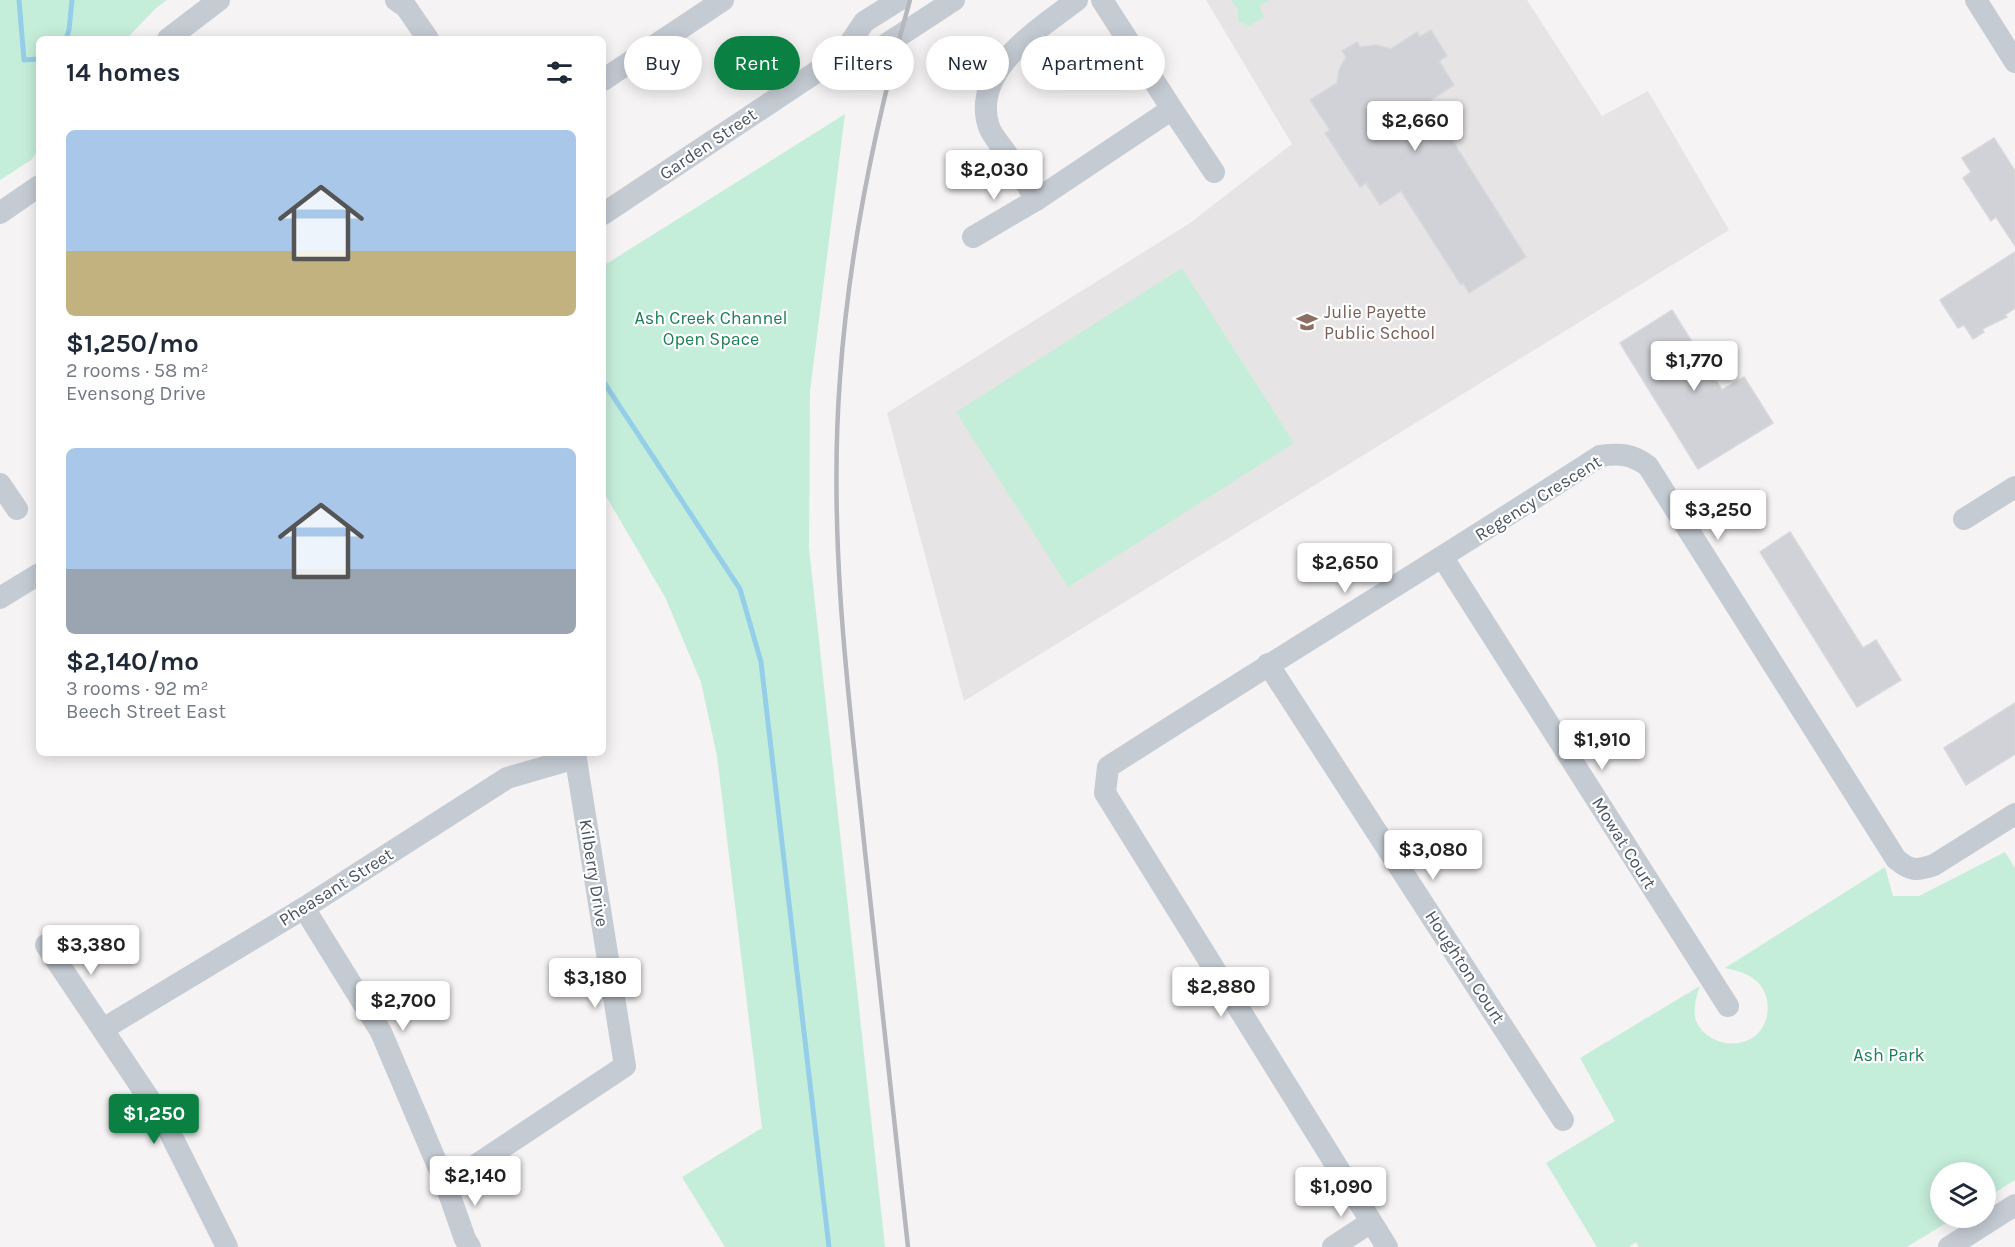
<!DOCTYPE html>
<html lang="en">
<head>
<meta charset="utf-8">
<style>
	:root { --surface:#fff; --page:#f2f2f3; --text:#1f2937; --muted:#747a83; --accent:#0b8043 }
	body { margin:0; font-family:Karla,sans-serif; background:var(--page); color:var(--text); height:100vh; display:flex; flex-direction:column; font-size:22px; white-space:nowrap }
	* { box-sizing:border-box; margin:0 }
	p { font-size:20px; color:var(--muted) }
	.icon { flex:none; width:33px; height:33px; fill:none; stroke:currentColor; stroke-width:2; stroke-linecap:round; stroke-linejoin:round }
	.map { position:relative; flex:1; overflow:hidden }
	.details { position:absolute; left:36px; top:36px; width:570px; height:720px; display:flex; flex-direction:column; background:var(--surface); border-radius:9px; box-shadow:0 3px 15px #0003 }
	.details>* { flex:none }
	.hud { position:absolute; left:624px; top:36px; width:570px; height:54px; display:flex; gap:12px }
	.controls { position:absolute; left:1930px; top:1162px; display:grid; gap:12px }
	.controls a { display:grid; place-items:center; width:66px; height:66px; border-radius:50%; background:var(--surface); box-shadow:0 3px 15px #0003; font-size:30px }
	.price { position:absolute; translate:-50% -51px; padding:0 14px; border-radius:6px; background:#fff; color:#222; font-size:20px; line-height:39px; filter:drop-shadow(0 2px 3px #0008) }
	.price::after { content:''; position:absolute; left:50%; top:36px; width:18px; height:14px; margin-left:-9px; background:inherit; clip-path:polygon(0 0,100% 0,50% 100%) }
	.price.active { background:var(--accent); color:#fff }
	ul { padding:0; list-style:none }
	li { display:grid; align-content:center; gap:12px; height:318px; padding:0 30px }
	li span { display:grid; place-items:center; height:186px; border-radius:9px; color:#555 }
	li>.icon { margin-inline-start:auto }
	span .icon { width:108px; height:108px; fill:#fffc; stroke-width:1 }
	li b { font-size:26px }
	h2 { display:flex; justify-content:space-between; align-items:center; height:72px; padding:0 30px; font-size:26px }
	.tag { padding:0 21px; border-radius:27px; background:var(--surface); box-shadow:0 3px 15px #0003; font-size:21px; line-height:54px }
	.tag.active { background:var(--accent); color:#fff }
	.map>svg:first-child { display:block }
	.education { fill:#e6e4e5 }
	.green { fill:#c5eeda }
	.lines { fill:none; stroke-linecap:round; stroke-linejoin:round }
	.stream { stroke:#95cee9; stroke-width:5 }
	.building { fill:#d0d2d7; stroke:#d7d8dd; stroke-width:1.5 }
	.minor { stroke:#c5cbd3; stroke-width:22 }
	.rail { stroke:#b5b7bc; stroke-width:4.5 }
	.labels { text-anchor:middle; stroke-width:4.5; stroke-linejoin:round; paint-order:stroke }
	.street-label { font-size:18px; fill:#4b5460; stroke:#fff }
	.education-label { font-size:18px; fill:#785e54; stroke:#fff; text-anchor:start }
	.park-label { font-size:18px; fill:#1d8059; stroke:#fff }
</style>
</head>
<body>
<div class="map">
<svg width="2015" height="1247" viewBox="0 0 2015 1247">
	<rect width="100%" height="100%" fill="#f5f3f3"/>
	<!-- education -->
	<polygon class="education" points="1206,0 1527,0 1602,116 1648,91 1729,230 964,701 887,413 1190,223 1292,144"/>
	<!-- green -->
	<g class="green">
		<polygon points="0,0 167,0 156,8 126,39 39,39 39,149 31,160 0,180"/>
		<polygon points="1231,0 1270,0 1259,6 1264,17 1249,26 1238,21 1238,10"/>
		<polygon points="845,114 810,391 809,548 885,1247 725,1247 682,1177 762,1128 717,756 701,682 665,597 603,491 603,266"/>
		<polygon points="1182,268 1294,443 1068,587 956,412"/>
		<path d="M2005 852 2015 868V1180L1986 1198V1173H1941V1218H1954L1907 1247H1639L1636 1242 1629 1247H1597L1546 1163 1615 1121 1580 1058 1700 986C1696 996 1692 1013 1697 1023 1705 1040 1729 1048 1746 1041 1771 1032 1775 996 1755 980 1746 972 1736 971 1725 968L1885 867 1893 896H1919Z"/>
	</g>
	<g class="lines">
		<!-- stream -->
		<g class="stream">
			<polyline points="19,0 24,60 39,59"/>
			<polyline points="66,39 69,30 72,0"/>
			<polyline points="603,381 740,589 761,662 829,1247"/>
		</g>
	</g>
	<!-- building -->
	<g class="building">
		<polygon points="1431,30 1447,56 1439,61 1454,85 1431,100 1441,116 1438,118 1526,257 1469,293 1463,283 1461,285 1401,191 1380,205 1366,183 1360,187 1325,133 1330,130 1310,100 1337,83 1339,70 1346,57 1342,51 1357,42 1360,47 1376,45 1391,49 1417,32 1420,37"/>
		<polygon points="1994,138 2015,171 2015,246 1996,217 1991,221 1963,178 1971,172 1962,158"/>
		<polygon points="2015,252 2015,308 2005,315 2007,317 1982,329 1984,332 1973,339 1964,325 1958,328 1940,300"/>
		<polygon points="1672,310 1722,390 1744,377 1773,423 1698,469 1620,343"/>
		<polygon points="1790,532 1863,648 1876,640 1901,680 1857,707 1760,552"/>
		<polygon points="2015,703 2015,754 1966,785 1944,748"/>
	</g>
	<g class="lines">
		<!-- minor -->
		<g class="minor">
			<polyline points="396,0 406,7 428,39"/>
			<path d="M1077 0C1040 28 970 71 989 127 992 135 999 143 1004 150 1015 166 1026 183 1036 200L1172 109 1102 0"/>
			<polyline points="1976,0 2015,62"/>
			<polyline points="168,39 219,0"/>
			<polyline points="842,55 864,22 899,0"/>
			<polyline points="603,80 723,0"/>
			<polyline points="1172,109 1214,172"/>
			<polyline points="0,213 39,186"/>
			<polyline points="603,214 842,55 882,47 954,0"/>
			<polyline points="973,237 1036,200"/>
			<polyline points="0,484 17,509"/>
			<polyline points="1964,519 2015,487"/>
			<polyline points="1443,558 1728,1006"/>
			<polyline points="0,598 39,574"/>
			<polyline points="1268,664 1563,1120"/>
			<polyline points="304,908 381,1032 446,1185 465,1239 470,1247"/>
			<polyline points="46,945 164,1121 227,1247"/>
			<polyline points="103,1029 304,908 507,778 576,758"/>
			<polyline points="446,1185 625,1066 575,753"/>
			<polyline points="1333,1247 1371,1222"/>
			<path d="M1387 1247 1105 793 1108 767C1271 662 1437 562 1600 456 1620 453 1632 454 1648 466L1896 859C1910 871 1916 871 1934 865L2015 814"/>
			<polyline points="1949,1247 2015,1205"/>
		</g>
		<!-- rail -->
		<path class="rail" d="M908 1247C892 1103 876 958 861 813 845 669 829 524 840 378 849 249 875 124 910 0"/>
	</g>
	<!-- icons -->
	<defs>
		<symbol id="school-bare" viewBox="-9 -9 18 18"><path d="M0-5L7-2L0 1L-7-2ZM-4 1L0 2.5L4 1V4Q0 6-4 4Z" fill="#8d6e63" stroke="#fff" stroke-width="2.5" paint-order="stroke"/></symbol>
	</defs>
	<g fill-rule="evenodd">
		<use href="#school-bare" x="1292" y="307" width="30" height="30"/>
	</g>
	<g class="labels">
		<!-- street labels -->
		<g class="street-label">
			<text transform="translate(708 144) rotate(-34)" y="6">Garden Street</text>
			<text transform="translate(1538 498) rotate(-32)" y="6">Regency Crescent</text>
			<text transform="translate(1624 843) rotate(58)" y="6">Mowat Court</text>
			<text transform="translate(594 873) rotate(81)" y="6">Kilberry Drive</text>
			<text transform="translate(336 887) rotate(-32)" y="6">Pheasant Street</text>
			<text transform="translate(1465 967) rotate(57)" y="6">Houghton Court</text>
		</g>
		<!-- education labels -->
		<g class="education-label">
			<text x="1324" y="318">Julie Payette<tspan x="1324" dy="21">Public School</tspan></text>
		</g>
		<!-- park labels -->
		<g class="park-label">
			<text x="711" y="324">Ash Creek Channel<tspan x="711" dy="21">Open Space</tspan></text>
			<text x="1889" y="1061">Ash Park</text>
		</g>
	</g>
</svg>
<div class="controls">
<a><svg class="icon" aria-label="layers" viewBox="0 0 24 24"><path d="M12 4l9 5-9 5-9-5zM3 14l9 5 9-5"/></svg></a>
</div>
<b class="price" style="left:1415px;top:152px">$2,660</b>
<b class="price" style="left:994px;top:201px">$2,030</b>
<b class="price" style="left:1694px;top:392px">$1,770</b>
<b class="price" style="left:1718px;top:541px">$3,250</b>
<b class="price" style="left:1345px;top:594px">$2,650</b>
<b class="price" style="left:1602px;top:771px">$1,910</b>
<b class="price" style="left:1433px;top:881px">$3,080</b>
<b class="price" style="left:91px;top:976px">$3,380</b>
<b class="price" style="left:595px;top:1009px">$3,180</b>
<b class="price" style="left:1221px;top:1018px">$2,880</b>
<b class="price" style="left:403px;top:1032px">$2,700</b>
<b class="price active" style="left:154px;top:1145px">$1,250</b>
<b class="price" style="left:475px;top:1207px">$2,140</b>
<b class="price" style="left:1341px;top:1218px">$1,090</b>
<div class="hud">
<a class="tag">Buy</a>
<a class="tag active">Rent</a>
<a class="tag">Filters</a>
<a class="tag">New</a>
<a class="tag">Apartment</a>
</div>
<section class="details">
<h2>14 homes<svg class="icon" aria-label="filters" viewBox="0 0 24 24"><path d="M4 7h16M4 17h16"/><circle cx="9" cy="7" r="2"/><circle cx="15" cy="17" r="2"/></svg></h2>
<ul>
<li><span style="background:linear-gradient(#a9c7e8 65%,#c2b280 0)"><svg class="icon" aria-label="home" viewBox="0 0 24 24"><path d="M3 11l9-7 9 7M6 9v11h12V9"/></svg></span><div><b>$1,250/mo</b><p>2 rooms · 58 m²</p><p>Evensong Drive</p></div></li>
<li><span style="background:linear-gradient(#a9c7e8 65%,#9aa5b1 0)"><svg class="icon" aria-label="home" viewBox="0 0 24 24"><path d="M3 11l9-7 9 7M6 9v11h12V9"/></svg></span><div><b>$2,140/mo</b><p>3 rooms · 92 m²</p><p>Beech Street East</p></div></li>
</ul>
</section>
</div>
</body>
</html>
